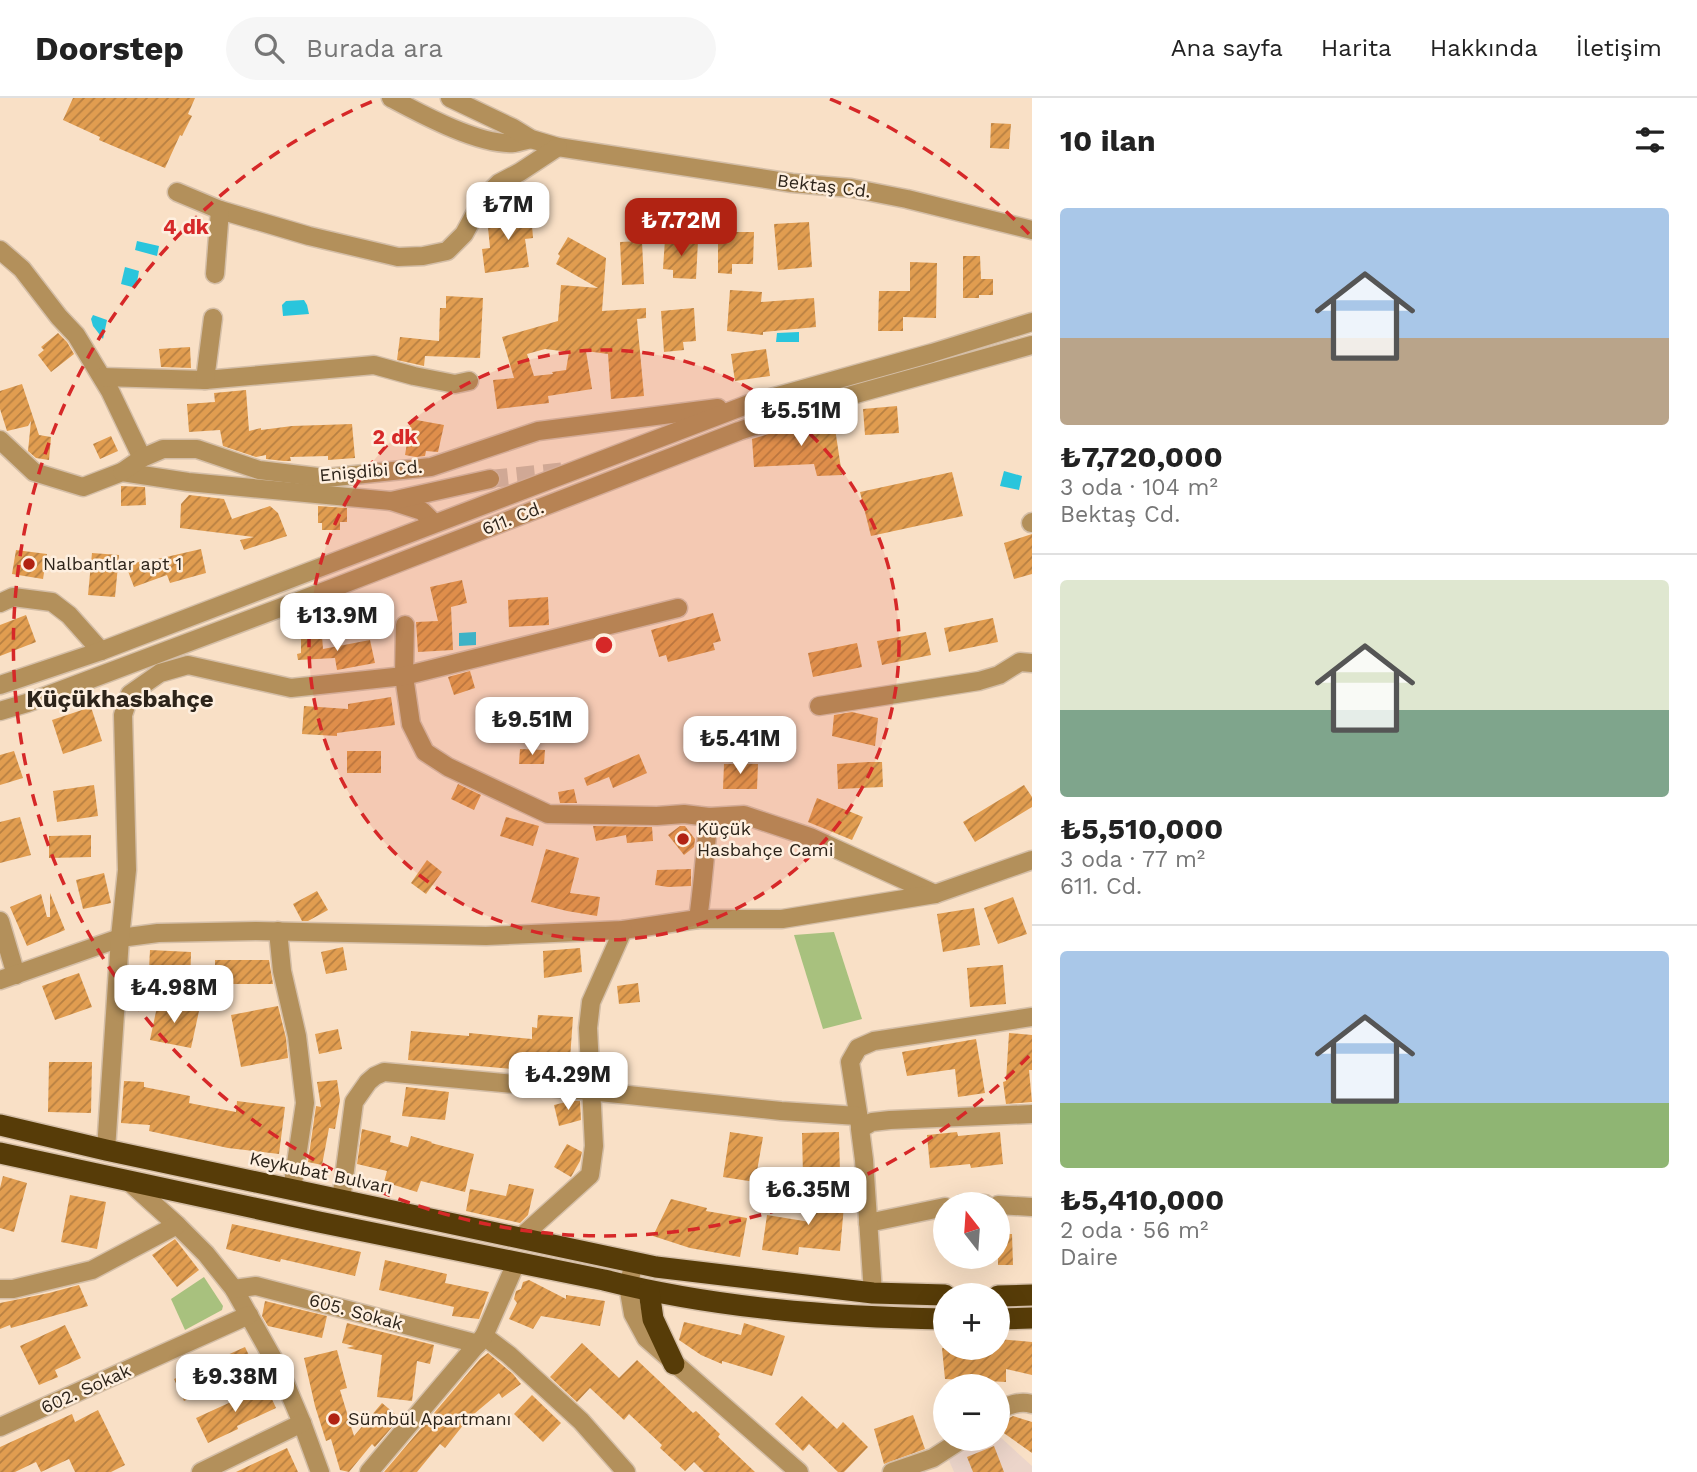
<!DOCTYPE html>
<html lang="tr">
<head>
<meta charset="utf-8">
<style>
	:root { --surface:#fff; --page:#f6f6f6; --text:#222; --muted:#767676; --line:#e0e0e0; --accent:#b12313 }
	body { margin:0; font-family:"Work Sans",sans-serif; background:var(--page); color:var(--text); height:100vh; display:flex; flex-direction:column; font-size:26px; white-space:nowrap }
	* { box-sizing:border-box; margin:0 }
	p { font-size:23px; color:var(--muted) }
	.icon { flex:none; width:38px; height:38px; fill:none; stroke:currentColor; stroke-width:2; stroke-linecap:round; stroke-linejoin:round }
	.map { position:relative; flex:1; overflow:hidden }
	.details { display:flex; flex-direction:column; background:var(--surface); width:665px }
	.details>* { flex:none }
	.needle { width:46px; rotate:343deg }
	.tools { position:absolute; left:933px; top:1094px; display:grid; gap:14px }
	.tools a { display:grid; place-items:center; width:77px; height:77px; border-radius:50%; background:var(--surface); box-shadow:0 7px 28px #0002; font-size:35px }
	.price { position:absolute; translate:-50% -60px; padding:0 16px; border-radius:14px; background:#fff; color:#222; font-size:23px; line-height:46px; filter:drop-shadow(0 2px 4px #0008) }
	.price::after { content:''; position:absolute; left:50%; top:42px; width:21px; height:16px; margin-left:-10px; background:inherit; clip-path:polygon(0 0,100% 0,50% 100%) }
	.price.active { background:var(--accent); color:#fff }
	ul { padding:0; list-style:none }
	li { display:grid; align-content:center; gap:14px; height:371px; padding:0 28px }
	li+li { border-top:2px solid var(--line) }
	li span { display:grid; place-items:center; height:217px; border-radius:7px; color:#555 }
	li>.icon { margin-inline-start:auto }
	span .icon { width:126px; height:126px; fill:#fffc; stroke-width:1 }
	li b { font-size:30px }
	h2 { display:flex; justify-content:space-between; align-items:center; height:84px; padding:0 28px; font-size:30px }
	header { display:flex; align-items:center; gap:42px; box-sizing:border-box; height:98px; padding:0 35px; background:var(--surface); border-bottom:2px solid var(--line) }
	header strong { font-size:33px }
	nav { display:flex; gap:38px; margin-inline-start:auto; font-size:24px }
	.search { width:490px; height:63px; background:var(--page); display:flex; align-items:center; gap:18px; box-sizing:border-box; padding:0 24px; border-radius:38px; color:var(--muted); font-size:26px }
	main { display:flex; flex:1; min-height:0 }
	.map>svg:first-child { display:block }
	.education { fill:#ecd5ca }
	.park { fill:#a8c17e }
	.water { fill:#2ac5dc }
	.building { fill:url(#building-hatch); fill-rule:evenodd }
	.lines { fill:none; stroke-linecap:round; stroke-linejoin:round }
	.minor-tunnel { stroke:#d0baa4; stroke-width:18; stroke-dasharray:18 9; stroke-linecap:butt }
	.minor-casing { stroke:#d4bea7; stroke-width:21 }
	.highway-casing { stroke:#d4bea7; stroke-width:24 }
	.minor { stroke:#b3905b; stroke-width:18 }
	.highway { stroke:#573c08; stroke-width:21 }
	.ring { fill:none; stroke:#d62828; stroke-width:3.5; stroke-dasharray:12 9 }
	.poi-dot { fill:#b12313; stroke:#feefdf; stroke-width:2.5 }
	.labels { text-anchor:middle; stroke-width:5; stroke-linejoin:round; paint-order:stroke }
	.street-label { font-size:18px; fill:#2d241a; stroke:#feefdf }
	.poi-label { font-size:18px; fill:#2d241a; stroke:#feefdf; text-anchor:start }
	.district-label { font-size:24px; font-weight:bold; fill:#2d241a; stroke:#feefdf }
	.centre { fill:#d62828; stroke:#feefdf; stroke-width:3.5 }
	.ring-label { font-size:21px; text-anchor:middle; font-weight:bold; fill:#d62828; stroke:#feefdf; stroke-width:5; stroke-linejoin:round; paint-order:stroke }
</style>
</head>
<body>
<header>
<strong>Doorstep</strong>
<div class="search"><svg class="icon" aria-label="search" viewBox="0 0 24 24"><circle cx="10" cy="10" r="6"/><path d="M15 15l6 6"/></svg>Burada ara</div>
<nav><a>Ana sayfa</a><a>Harita</a><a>Hakkında</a><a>İletişim</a></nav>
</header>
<main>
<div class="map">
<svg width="1032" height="1374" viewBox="0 0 1032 1374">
	<defs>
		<pattern id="building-hatch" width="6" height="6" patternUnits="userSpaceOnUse" patternTransform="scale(1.75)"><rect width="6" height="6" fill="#e19d50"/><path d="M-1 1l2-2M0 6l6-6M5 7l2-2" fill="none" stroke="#b78042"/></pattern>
	</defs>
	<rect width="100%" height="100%" fill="#f9e0c6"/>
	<!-- education -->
	<polygon class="education" points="998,1337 1032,1368 1032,1374 954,1374 948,1360 977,1341 998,1340"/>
	<!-- park -->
	<g class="park">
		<polygon points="834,834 862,921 823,931 794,837"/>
		<polygon points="204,1179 223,1208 222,1212 185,1232 171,1201"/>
	</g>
	<!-- water -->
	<g class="water">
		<polygon points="137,143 159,148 157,158 135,152"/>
		<polygon points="125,169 139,173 136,190 121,186"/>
		<polygon points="304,202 307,207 309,216 283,218 282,207 286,203"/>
		<polygon points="93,217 107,222 103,241 93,228 91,221"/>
		<polygon points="799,234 799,244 776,244 777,235"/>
		<polygon points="1004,373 1022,378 1019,392 1000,388"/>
		<polygon points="476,534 476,547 459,548 459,535"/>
	</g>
	<!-- building -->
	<g class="building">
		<polygon points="73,0 195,0 188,16 192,18 182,38 180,37 165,70 99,42 100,39 63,22"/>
		<polygon points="991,25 1011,26 1009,51 990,50"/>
		<polygon points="531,114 533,140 525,141 529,169 485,175 482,151 490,150 487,119"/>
		<polygon points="809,124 812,169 778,172 774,126"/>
		<polygon points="730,134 754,134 753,166 732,166 732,176 718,175 718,142 730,142"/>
		<path d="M568 139 606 160 602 213 646 210V220L637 221 644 298 611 301 608 256 586 253 592 291 548 298 549 305 497 311 493 282 514 280 502 239 558 223 561 187 598 190 556 166 560 158 558 156ZM545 251 569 254 566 272 552 274 553 276 534 278 527 256Z"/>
		<polygon points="665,141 698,143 696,181 673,180 673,172 663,171"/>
		<polygon points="642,143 644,186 622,187 620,144"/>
		<polygon points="963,158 980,158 981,181 993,181 993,197 979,197 979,200 963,200"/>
		<polygon points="910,164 937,165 936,220 903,219 903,233 878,233 879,193 910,193"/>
		<polygon points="730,192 762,194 761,204 814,200 816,229 763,234 763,237 727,233"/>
		<polygon points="446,198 483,200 480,260 425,258 424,268 397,262 400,239 439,243 440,210 446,210"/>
		<polygon points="694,210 696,243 683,244 684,252 664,254 661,213"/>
		<polygon points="58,235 67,244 74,256 51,274 38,257 44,252 41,249"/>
		<polygon points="190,249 191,270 161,269 159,251"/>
		<polygon points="766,251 770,278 735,283 731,256"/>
		<polygon points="22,286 39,337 51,339 49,362 36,360 28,353 31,323 28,328 7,333 0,311 0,293"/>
		<polygon points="246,292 249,333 261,330 261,332 292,328 352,326 355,360 328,362 328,358 290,359 291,363 284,363 266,361 266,357 256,359 223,348 220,332 189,334 187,306 215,304 214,295"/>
		<polygon points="897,308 899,335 865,337 863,311"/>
		<polygon points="833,317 842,377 817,378 814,366 754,369 752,341"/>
		<polygon points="411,321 444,327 438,354 426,353 425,358 416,359 405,357"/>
		<polygon points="111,338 118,353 100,361 93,346"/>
		<polygon points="952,374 963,418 871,438 860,394"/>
		<polygon points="121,388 145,389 146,407 121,408"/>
		<polygon points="189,397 224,401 232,421 270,408 278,415 287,438 244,452 240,442 254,439 180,430 181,406"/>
		<polygon points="318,408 347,410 347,424 340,424 340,432 322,432 322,425 318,425"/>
		<polygon points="1032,436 1032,476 1014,481 1004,445"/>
		<polygon points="201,451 206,475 170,485 167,477 134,489 126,468 148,461 149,463"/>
		<polygon points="16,452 47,456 43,481 12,476"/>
		<polygon points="92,455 119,457 115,499 88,497"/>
		<polygon points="462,482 467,505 451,509 453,552 418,554 416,524 438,523 430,489"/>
		<polygon points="548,499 549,527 509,529 508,502"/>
		<polygon points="713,515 721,543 713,545 715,552 668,564 666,557 659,559 651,532"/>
		<polygon points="26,517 36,544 0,558 0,527"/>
		<polygon points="993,520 998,544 949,554 944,530"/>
		<polygon points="926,534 931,557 882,567 877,543"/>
		<polygon points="322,538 323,551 370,542 375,565 337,572 335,560 298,562 297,556 301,555 301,539"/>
		<polygon points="857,545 862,569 813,579 808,555"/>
		<polygon points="470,573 475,590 454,597 448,579"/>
		<polygon points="391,599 395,627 337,635 337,638 302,636 304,608 348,611 348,606"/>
		<rect x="550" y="605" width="13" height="10"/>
		<polygon points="91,609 102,643 63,656 52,622"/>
		<polygon points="852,614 878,620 875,648 832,638 834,617"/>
		<polygon points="520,651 545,652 544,666 519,666"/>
		<polygon points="14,653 23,680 0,687 0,657"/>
		<rect x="347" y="653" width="34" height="22"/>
		<polygon points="639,656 647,675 613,690 609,679 587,688 584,680"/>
		<polygon points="868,664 882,664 883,689 838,691 837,666"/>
		<polygon points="724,666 758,666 757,691 723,691"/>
		<polygon points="458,686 481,697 474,712 451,701"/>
		<polygon points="94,687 98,718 57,724 53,693"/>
		<polygon points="1024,687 1032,699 1032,709 975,744 963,724"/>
		<polygon points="574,691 577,705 560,705 558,694"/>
		<polygon points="817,700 863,719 852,742 808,724"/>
		<polygon points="20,719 31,757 0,765 0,724"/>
		<polygon points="506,719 539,728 533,748 500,738"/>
		<polygon points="593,728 652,729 653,743 627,745 626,737 596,743"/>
		<polygon points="680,728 685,728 695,741 694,749 684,757 668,737"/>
		<polygon points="91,737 91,759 49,760 49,738"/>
		<polygon points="546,751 579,760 570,795 600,799 597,818 567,813 531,804"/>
		<polygon points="427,762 442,774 426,796 411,785"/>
		<polygon points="691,771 691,788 668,789 655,787 657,772"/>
		<polygon points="104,775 111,805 83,811 76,782"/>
		<polygon points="317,793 328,812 308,823 302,823 293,806"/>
		<polygon points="50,795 65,832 27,848 10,809 41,796 47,819 50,819"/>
		<polygon points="1013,799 1027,836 998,846 984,810"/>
		<polygon points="974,810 980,847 943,854 937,816"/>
		<polygon points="343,849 347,872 326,876 321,854"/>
		<polygon points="580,850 582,874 544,880 543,853"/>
		<polygon points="150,852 191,854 190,892 148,891"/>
		<polygon points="215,862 269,862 273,886 215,886"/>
		<polygon points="1003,867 1006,906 970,909 967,870"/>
		<polygon points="79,875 92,909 55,922 42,888"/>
		<polygon points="638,885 640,904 619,906 617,888"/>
		<polygon points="158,904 199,913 191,950 150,942"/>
		<polygon points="278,908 286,940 288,960 241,969 231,917"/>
		<polygon points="538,917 573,919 570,961 514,958 513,971 408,962 411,933 469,938 469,935 532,941 532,929 537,930"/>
		<polygon points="338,931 342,951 319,956 315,936"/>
		<polygon points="1009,935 1032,937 1032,972 1029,972 1032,1004 1006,1006 1003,984 1006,983"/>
		<polygon points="976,941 985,995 958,999 955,971 907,978 902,954"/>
		<polygon points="49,964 92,964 91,1015 48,1014"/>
		<polygon points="337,982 340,1002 335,1031 329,1030 322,1067 308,1064 316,1008 321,1009 317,984"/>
		<polygon points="124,983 144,984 144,989 190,998 189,1005 236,1014 237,1003 285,1009 279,1056 228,1050 149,1033 150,1027 121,1025"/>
		<polygon points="406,989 449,994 445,1022 402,1018"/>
		<polygon points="570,1003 580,1003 581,1022 559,1028 554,1007"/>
		<polygon points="362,1031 391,1038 390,1044 408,1049 411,1038 432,1044 431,1045 474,1056 465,1094 421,1083 417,1094 384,1084 387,1073 357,1066"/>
		<polygon points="730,1034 763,1039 755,1084 723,1079"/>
		<polygon points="839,1034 840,1077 803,1078 802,1035"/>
		<polygon points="957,1034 958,1038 1000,1034 1003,1066 971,1070 970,1066 930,1070 927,1037"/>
		<polygon points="567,1046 582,1054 580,1063 571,1079 554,1069"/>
		<polygon points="3,1078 27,1085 14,1134 0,1130 0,1090"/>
		<polygon points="509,1086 534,1091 528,1117 520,1125 466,1113 470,1091 506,1098"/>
		<polygon points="813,1093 845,1096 840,1153 799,1149 798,1157 762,1152 767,1117 810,1124"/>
		<polygon points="70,1097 106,1104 97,1151 61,1144"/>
		<polygon points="671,1101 707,1110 706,1113 747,1120 740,1159 690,1150 653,1138"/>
		<polygon points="232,1126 361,1154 355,1178 281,1161 280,1164 226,1151"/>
		<polygon points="998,1136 1012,1136 1013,1167 998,1167"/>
		<polygon points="175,1141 199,1172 177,1189 152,1157"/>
		<polygon points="385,1162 447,1176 445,1185 489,1194 479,1221 452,1218 454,1209 379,1192"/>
		<polygon points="529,1182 566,1201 566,1197 605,1203 600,1228 541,1218 533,1231 509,1221 517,1205 514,1201 516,1193 521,1191 523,1184"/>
		<polygon points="79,1187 88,1208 11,1230 10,1227 0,1231 0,1205 49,1195"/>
		<polygon points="265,1203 327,1218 322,1240 268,1228 262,1218"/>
		<polygon points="684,1224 741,1237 744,1225 785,1238 772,1278 722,1263 722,1266 701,1257 679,1242"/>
		<polygon points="347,1225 434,1247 430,1266 417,1263 412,1303 377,1299 382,1257 347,1250 354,1248 342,1245"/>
		<polygon points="65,1227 81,1260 55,1272 58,1279 39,1287 20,1248"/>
		<polygon points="998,1241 1032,1244 1032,1277 1006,1271 1006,1284 945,1281 942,1250 998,1250"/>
		<polygon points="582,1245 619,1280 637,1262 693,1315 696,1313 720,1336 718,1339 755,1374 704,1374 694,1364 685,1373 660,1350 662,1347 629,1316 624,1322 590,1290 577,1304 550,1279"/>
		<polygon points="245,1249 255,1270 184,1303 174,1281"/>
		<polygon points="337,1252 347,1290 340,1292 354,1338 382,1305 400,1320 375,1349 372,1346 349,1374 340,1372 331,1341 326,1343 315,1308 304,1260"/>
		<polygon points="488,1255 513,1276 521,1286 502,1300 499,1295 468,1321 445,1350 440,1346 417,1374 384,1374 480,1261"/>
		<polygon points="266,1288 276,1310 237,1328 238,1331 208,1345 196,1320"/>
		<polygon points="532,1297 561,1325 543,1344 514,1316"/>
		<polygon points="802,1298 837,1331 843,1324 868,1349 844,1374 838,1374 809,1346 803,1353 775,1326"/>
		<polygon points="98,1312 125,1367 111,1374 75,1374 69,1361 41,1374 36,1364 15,1374 0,1374 0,1349 72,1316 75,1324"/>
		<polygon points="913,1317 925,1351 884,1366 874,1331"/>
		<polygon points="1013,1318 1032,1324 1032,1355 998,1331 999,1325"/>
		<polygon points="994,1348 1004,1374 973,1374 967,1359"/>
		<polygon points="287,1350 298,1374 236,1374"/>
	</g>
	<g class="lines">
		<!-- minor-tunnel -->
		<polyline class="minor-tunnel" points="490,381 566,373"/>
		<defs>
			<g id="minor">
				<path d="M391 0C421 16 480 48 514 45 520 44 525 42 531 41"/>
				<polyline points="450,0 513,30 531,41 558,49 792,85 851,90 907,101 1032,132"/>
				<polyline points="177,94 220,112 309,138 398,159 423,158 447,153 464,136 483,101 499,85 520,74 558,49"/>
				<polyline points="0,152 22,171 59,219 76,237 110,293 142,360"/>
				<polyline points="215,176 220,112"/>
				<polyline points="102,279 205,282 374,267 414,278 455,286 469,283"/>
				<polyline points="205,282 213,220"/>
				<polyline points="0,342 34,374 83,389 122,374 188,384 391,403 422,413 434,425"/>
				<polyline points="122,374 142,360 163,351 197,351 259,372 326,380 431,369 538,333 718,310"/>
				<polyline points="391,403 490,381"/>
				<polyline points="1031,425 1032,424"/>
				<polyline points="0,505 13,499 52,504 69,517 101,553"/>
				<path d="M405 527 404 578 411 626 425 654 448 669 548 716 657 718 684 716 709 719C705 753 703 787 698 821"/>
				<polyline points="0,587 101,553 749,306 932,255 1032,224"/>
				<polyline points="819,608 979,583 999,577 1020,564 1032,565"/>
				<polyline points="0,613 27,605 333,490 739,333 827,304 1032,247"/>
				<polyline points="709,719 744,717 810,739 935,796"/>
				<polyline points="0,823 16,877"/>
				<polyline points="278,833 282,873 297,938 305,1005 292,1092"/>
				<polyline points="0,882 120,840 158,835 256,833 486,838 623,832 698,821 782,821 935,796 1032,762"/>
				<polyline points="860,1028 850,964 858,950 874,943 1032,919"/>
				<polyline points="106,1052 120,840 127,772 123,617 130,596 160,575 188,567 291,590 404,578 678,510"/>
				<polyline points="127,1082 177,1127 206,1156 234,1191 280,1273 302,1325 320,1374"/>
				<polyline points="341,1102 354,1004 368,984 375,978 384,974 590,993 781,1013 858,1018"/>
				<polyline points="962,1106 985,1106"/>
				<polyline points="998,1107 1032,1109"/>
				<polyline points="868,1125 945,1109"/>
				<polyline points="520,1140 590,1077 594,1048 588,930 591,904 623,832"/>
				<polyline points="634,1165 628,1188 633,1216 646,1240 799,1374"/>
				<polyline points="0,1191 13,1191 92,1172 177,1127"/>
				<polyline points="234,1191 256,1188 478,1246"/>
				<polyline points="873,1195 864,1062 860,1031 872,1024 890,1022 1032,1016"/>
				<polyline points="484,1238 509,1257 581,1323 626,1374"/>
				<path d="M998 1314C1007 1306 1021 1303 1032 1306"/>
				<polyline points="0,1329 249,1217"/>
				<polyline points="201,1374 302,1325"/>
				<polyline points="369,1374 484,1238 516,1165"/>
				<polyline points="892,1374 933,1360 964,1340"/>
			</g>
			<g id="highway">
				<polyline points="0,1027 106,1052 656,1169 873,1195 945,1197"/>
				<path d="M0 1055 319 1124 604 1182C715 1210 831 1219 945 1221"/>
				<polyline points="649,1193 653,1221 674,1266"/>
				<polyline points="998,1198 1032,1197"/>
				<polyline points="998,1221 1032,1220"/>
			</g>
		</defs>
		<!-- minor casing -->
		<use href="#minor" class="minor-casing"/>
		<!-- highway casing -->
		<use href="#highway" class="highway-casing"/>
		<!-- minor -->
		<use href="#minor" class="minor"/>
		<!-- highway -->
		<use href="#highway" class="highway"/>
	</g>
	<!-- distance rings -->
	<circle cx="604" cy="547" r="295" fill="#d62828" fill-opacity=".12"/>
	<g class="ring">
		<circle cx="604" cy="547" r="295"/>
		<path d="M1029 958A591 591 0 1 1 378 1M830 1A591 591 0 0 1 1029 136"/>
	</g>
	<!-- markers -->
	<g class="poi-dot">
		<circle cx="29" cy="466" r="7"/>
		<circle cx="683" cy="741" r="7"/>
		<circle cx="334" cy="1321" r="7"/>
	</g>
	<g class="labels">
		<!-- street labels -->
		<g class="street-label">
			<text transform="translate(824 88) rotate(7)" y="6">Bektaş Cd.</text>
			<text transform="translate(371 373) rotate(-5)" y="6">Enişdibi Cd.</text>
			<text transform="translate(513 420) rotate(-21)" y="6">611. Cd.</text>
			<text transform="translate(321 1075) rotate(12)" y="6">Keykubat Bulvarı</text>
			<text transform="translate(356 1214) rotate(15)" y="6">605. Sokak</text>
			<text transform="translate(86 1291) rotate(-24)" y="6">602. Sokak</text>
		</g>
		<!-- poi labels -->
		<g class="poi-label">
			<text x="43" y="472">Nalbantlar apt 1</text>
			<text x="697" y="737">Küçük<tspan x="697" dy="21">Hasbahçe Cami</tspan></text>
			<text x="348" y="1327">Sümbül Apartmanı</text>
		</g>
		<!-- district labels -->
		<g class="district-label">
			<text x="120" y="609">Küçükhasbahçe</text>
		</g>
	</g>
	<circle cx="604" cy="547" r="10" class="centre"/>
	<g class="ring-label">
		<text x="186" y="136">4 dk</text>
		<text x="395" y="346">2 dk</text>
	</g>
</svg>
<div class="tools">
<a><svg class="needle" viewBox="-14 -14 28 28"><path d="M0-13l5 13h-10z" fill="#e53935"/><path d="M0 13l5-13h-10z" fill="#767676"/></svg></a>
<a>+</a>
<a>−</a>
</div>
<b class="price" style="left:508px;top:144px">₺7M</b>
<b class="price active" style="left:681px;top:160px">₺7.72M</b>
<b class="price" style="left:801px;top:350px">₺5.51M</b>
<b class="price" style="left:337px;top:555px">₺13.9M</b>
<b class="price" style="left:532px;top:659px">₺9.51M</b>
<b class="price" style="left:740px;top:678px">₺5.41M</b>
<b class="price" style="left:174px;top:927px">₺4.98M</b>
<b class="price" style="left:568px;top:1014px">₺4.29M</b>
<b class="price" style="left:808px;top:1129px">₺6.35M</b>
<b class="price" style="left:235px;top:1316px">₺9.38M</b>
</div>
<section class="details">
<h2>10 ilan<svg class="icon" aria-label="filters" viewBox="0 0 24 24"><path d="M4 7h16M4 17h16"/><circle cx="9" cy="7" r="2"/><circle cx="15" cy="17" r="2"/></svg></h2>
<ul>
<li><span style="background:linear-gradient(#a9c7e8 60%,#b9a48a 0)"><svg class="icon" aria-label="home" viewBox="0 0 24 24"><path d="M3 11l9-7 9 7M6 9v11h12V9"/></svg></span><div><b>₺7,720,000</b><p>3 oda · 104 m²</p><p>Bektaş Cd.</p></div></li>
<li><span style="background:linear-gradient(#dfe7d0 60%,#7fa58c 0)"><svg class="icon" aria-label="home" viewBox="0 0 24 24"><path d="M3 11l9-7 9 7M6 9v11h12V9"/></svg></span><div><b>₺5,510,000</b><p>3 oda · 77 m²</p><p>611. Cd.</p></div></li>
<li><span style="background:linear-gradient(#a9c7e8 70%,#8fb573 0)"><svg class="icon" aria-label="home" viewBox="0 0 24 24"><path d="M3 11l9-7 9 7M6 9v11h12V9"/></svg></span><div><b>₺5,410,000</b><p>2 oda · 56 m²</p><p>Daire</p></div></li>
</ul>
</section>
</main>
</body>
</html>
